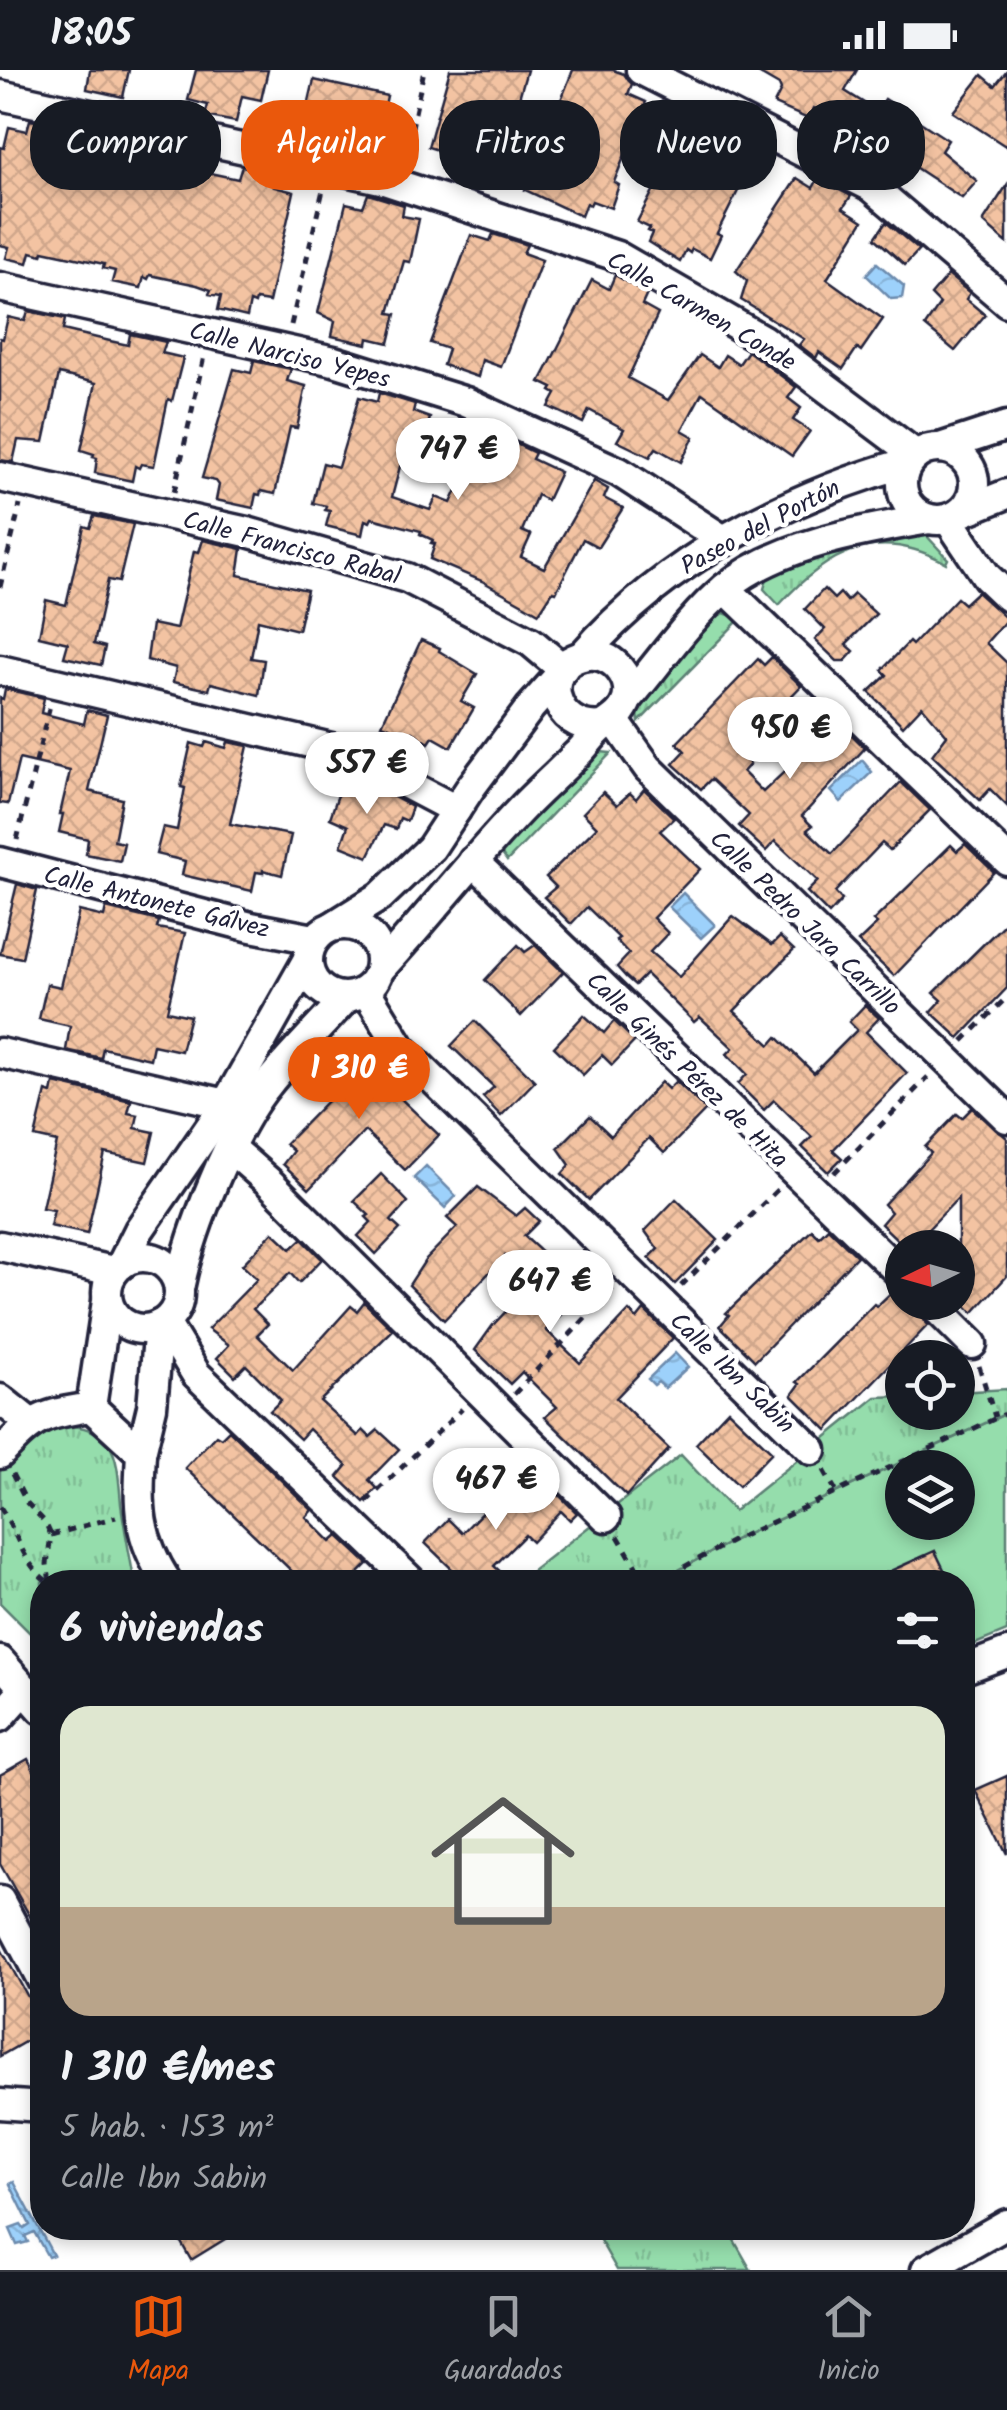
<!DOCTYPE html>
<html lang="es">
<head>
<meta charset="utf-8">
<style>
	:root { --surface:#171b24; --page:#20242c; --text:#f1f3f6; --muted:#9ea1a6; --line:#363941; --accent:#ea580c }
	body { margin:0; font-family:Kalam,sans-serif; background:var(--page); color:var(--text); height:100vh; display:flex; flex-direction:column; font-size:38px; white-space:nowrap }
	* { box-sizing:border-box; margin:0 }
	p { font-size:32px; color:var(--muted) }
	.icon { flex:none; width:55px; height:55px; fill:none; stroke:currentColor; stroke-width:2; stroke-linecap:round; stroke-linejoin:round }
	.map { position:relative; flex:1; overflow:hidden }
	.panel { position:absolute; left:30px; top:1500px; width:945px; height:670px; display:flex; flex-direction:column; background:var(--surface); border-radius:40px; box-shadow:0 5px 15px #0003 }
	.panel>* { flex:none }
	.top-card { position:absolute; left:30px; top:30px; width:948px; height:90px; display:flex; gap:20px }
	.needle { width:65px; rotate:265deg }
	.buttons { position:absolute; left:885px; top:1160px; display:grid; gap:20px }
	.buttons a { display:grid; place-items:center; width:90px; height:90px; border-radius:50%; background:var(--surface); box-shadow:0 5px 15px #0003; font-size:50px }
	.price { position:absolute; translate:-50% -85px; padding:0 22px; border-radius:35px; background:#fff; color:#222; font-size:32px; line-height:65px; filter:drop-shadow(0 2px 5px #0008) }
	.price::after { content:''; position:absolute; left:50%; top:60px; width:30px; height:22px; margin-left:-15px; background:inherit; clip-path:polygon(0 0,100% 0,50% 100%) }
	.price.on { background:var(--accent); color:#fff }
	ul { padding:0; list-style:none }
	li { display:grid; align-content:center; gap:20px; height:530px; padding:0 30px }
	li+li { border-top:2px solid var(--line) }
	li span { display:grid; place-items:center; height:310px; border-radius:30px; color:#555 }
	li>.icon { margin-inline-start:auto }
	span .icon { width:180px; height:180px; fill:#fffc; stroke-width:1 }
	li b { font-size:42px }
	h2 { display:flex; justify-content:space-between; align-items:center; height:120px; padding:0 30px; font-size:42px }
	.chip { padding:0 35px; border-radius:40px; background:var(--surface); box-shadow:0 5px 15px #0003; font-size:35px; line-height:90px }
	.chip.on { background:var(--accent); color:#fff }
	.status { display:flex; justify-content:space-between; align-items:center; height:70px; padding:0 50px; background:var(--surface); direction:ltr }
	.status svg { height:28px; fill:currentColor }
	.menu { display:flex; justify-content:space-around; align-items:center; height:140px; border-top:2px solid var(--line); background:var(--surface); font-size:28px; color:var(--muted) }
	.menu a { display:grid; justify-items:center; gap:5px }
	.menu .on { color:var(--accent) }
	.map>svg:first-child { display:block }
	.grass { fill:#95ddac; stroke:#5c8074; stroke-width:2.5; fill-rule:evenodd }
	.park { fill:url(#park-tufts); stroke:#5c8074; stroke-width:2.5 }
	.water { fill:url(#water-waves); stroke:#6c8bae; stroke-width:2.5 }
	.building { fill:url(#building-cross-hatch); stroke:#22223b; stroke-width:2.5 }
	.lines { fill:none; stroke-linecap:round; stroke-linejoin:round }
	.minor-casing { stroke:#22223b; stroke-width:35 }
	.path { stroke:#22223b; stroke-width:5; stroke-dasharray:8 8; stroke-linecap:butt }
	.minor { stroke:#fff; stroke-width:28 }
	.labels { text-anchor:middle; stroke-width:9; stroke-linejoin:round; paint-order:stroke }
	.street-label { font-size:25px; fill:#22223b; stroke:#fff }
</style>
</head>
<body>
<div class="status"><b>18:05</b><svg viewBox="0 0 49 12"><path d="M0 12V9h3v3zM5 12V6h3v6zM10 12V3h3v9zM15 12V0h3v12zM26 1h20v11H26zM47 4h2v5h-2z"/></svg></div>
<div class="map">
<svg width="1007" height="2200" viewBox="0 0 1007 2200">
	<defs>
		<pattern id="park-tufts" width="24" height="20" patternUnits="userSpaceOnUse" patternTransform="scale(2.5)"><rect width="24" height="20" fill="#95ddac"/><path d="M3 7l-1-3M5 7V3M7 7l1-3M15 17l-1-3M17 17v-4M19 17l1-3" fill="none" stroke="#80bd95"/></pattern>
		<pattern id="water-waves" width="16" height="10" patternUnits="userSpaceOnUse" patternTransform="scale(2.5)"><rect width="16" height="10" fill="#9dd1fb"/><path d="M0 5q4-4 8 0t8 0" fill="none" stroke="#87b3d8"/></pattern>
		<pattern id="building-cross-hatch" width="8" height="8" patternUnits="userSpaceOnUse" patternTransform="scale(2.5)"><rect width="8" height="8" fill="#f3c3a2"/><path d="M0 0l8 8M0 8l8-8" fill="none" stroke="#d0a78c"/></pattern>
	</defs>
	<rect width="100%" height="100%" fill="#fff"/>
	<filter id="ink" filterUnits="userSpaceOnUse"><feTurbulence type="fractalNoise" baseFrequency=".01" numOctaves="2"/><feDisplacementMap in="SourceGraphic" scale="20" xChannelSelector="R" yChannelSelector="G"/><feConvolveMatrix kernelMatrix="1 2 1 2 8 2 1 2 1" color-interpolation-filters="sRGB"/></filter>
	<g filter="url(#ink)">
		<!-- grass -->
		<path class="grass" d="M1007 1343V1561L963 1579 962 1512H655L734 1470ZM902 1398H958V1452H902Z"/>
		<!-- park -->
		<g class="park">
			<path d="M918 462 925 464 948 489 946 493C877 455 827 482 779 535L764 519 768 505 826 481Z"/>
			<polygon points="724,543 740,549 639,652 637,636 708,550"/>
			<polygon points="600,682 611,683 507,791 499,780"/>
			<polygon points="1007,1319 1007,1343 734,1470 656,1512 518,1512 681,1385 734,1441 876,1327 902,1326 902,1342 958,1342 958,1322"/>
			<path d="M60 1355C118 1356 117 1388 121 1434 124 1457 129 1481 133 1504L138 1512H42V1575L0 1533V1401L39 1364Z"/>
			<polygon points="593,2158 727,2158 751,2200 617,2200"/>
		</g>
		<!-- water -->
		<g class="water">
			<polygon points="877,193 904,216 902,228 891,229 866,205"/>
			<polygon points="862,690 872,702 841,732 831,721"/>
			<polygon points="683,823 715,855 701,868 669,837"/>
			<polygon points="426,1096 456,1126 445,1138 414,1108"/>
			<polygon points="675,1283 688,1297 665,1318 658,1312 654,1315 648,1309"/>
			<polygon points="14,2112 53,2185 48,2187 34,2162 25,2166 28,2172 17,2175 10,2159 21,2155 24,2159 30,2155 10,2114"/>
		</g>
		<!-- building -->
		<g class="building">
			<polygon points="90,0 129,0 123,27 87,19"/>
			<polygon points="196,0 268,0 261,30 242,26 236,52 205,46 208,35 188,30"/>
			<polygon points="450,0 527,0 494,115 441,99 444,85 441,81 428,77"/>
			<polygon points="573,0 613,0 624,4 632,14 628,24 646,32 614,112 619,115 611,138 592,131 590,135 586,133 581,146 525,120 565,31 561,30"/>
			<polygon points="753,0 857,0 845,21 877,41 885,29 948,70 941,81 977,111 962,128 913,96 911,100 906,97 900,109 870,86 876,76 864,62 820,37 818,41 814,38 808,49 774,34 781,20 779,15"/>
			<polygon points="1007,1 1007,77 953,42 982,5 995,16"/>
			<polygon points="314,10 387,26 378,66 364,63 363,67 359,66 355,80 319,72 322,57 318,56 318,52 305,49"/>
			<polygon points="30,50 66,57 63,69 82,74 134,85 136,73 173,81 169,93 205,102 238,109 242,96 279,104 274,117 294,122 269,232 256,230 255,234 250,232 247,247 218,240 221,226 209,224 211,220 197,215 150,205 148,209 144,207 141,218 112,212 115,201 103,198 104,194 43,181 42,185 31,182 28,193 6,188 9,177 0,175 0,77 4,78 9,57 27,61"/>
			<polygon points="690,50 707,59 709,54 741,70 738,76 756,85 717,163 721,165 710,188 692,179 690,183 686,180 680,192 648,172 652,163 648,161 650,158 637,152"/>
			<polygon points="797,108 813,118 818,109 851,126 843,138 863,151 827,209 883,249 861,281 857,278 843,299 819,282 816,288 799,275 804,269 741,230 747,211 736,201"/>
			<polygon points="1007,115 1007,173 983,152"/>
			<polygon points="368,124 404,135 402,146 419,149 410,192 404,191 389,243 396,244 389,273 368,268 367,274 332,266 335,251 318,243 346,133 363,137"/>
			<polygon points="886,152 919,180 905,195 875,168"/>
			<polygon points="493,164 527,175 523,183 542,190 501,297 482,290 478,307 443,295 448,279 430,273 471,165 490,171"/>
			<polygon points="615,205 647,224 642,235 658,244 628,308 668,330 700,285 718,297 725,285 739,294 748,281 796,317 788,328 801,338 793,350 810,361 792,386 702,323 682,360 694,367 681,392 656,378 650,387 617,371 624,359 589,340 583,353 549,337 556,324 551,321 553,318 540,312 552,289 592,210 609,219"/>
			<polygon points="948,205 970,223 966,229 985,245 955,281 925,256 940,234 931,225"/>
			<polygon points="28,241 65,249 63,260 110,271 128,275 130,264 166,272 162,283 183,288 172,331 168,329 154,396 141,394 139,398 135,396 132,411 95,403 97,388 93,387 94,384 81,380 96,313 59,304 44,372 18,370 13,392 0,390 0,268 3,269 8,247 25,251"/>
			<polygon points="254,291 291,299 287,311 306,316 297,358 290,357 275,424 261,421 260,425 256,424 253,438 216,430 219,415 216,411 202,408 234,299 251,303"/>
			<polygon points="379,323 415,334 413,342 430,348 418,390 403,385 392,427 430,440 436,427 451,433 471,390 494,399 508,370 535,383 532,389 560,402 547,430 537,425 522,461 531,465 521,487 544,498 594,411 608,419 604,428 623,438 598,477 583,469 556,522 553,521 539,543 482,511 430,489 435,474 431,473 433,470 420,464 421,461 372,448 370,452 365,450 362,465 326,456 330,441 325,440 326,436 313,433 323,393 338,397 359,327 377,332"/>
			<polygon points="94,446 133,454 119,512 108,510 94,574 105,577 101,595 64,587 68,573 39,566 46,530 66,535 84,456 90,458"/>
			<polygon points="203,470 242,479 238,505 307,520 298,560 258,550 251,588 264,590 259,625 211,613 209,620 173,612 176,598 147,590 152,554 176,559 194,481 199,482"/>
			<polygon points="824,519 834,529 840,523 847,531 854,524 876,544 846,574 854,581 845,591 837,591 815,570 825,559 805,539"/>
			<polygon points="977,522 1007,549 986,573 1007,593 1007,736 990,719 980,730 932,685 947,665 922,636 903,656 869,622 887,605 882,600 909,572 912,575 957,528 964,534"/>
			<polygon points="421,570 440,578 439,581 477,604 461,631 474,638 451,677 433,667 429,673 413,662 411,666 382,654"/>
			<polygon points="772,587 801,616 738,681 750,694 743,702 763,722 838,651 865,678 802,746 812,756 807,760 832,784 901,712 930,740 890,780 882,773 835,822 842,830 829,844 807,822 818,811 775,771 766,781 739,756 749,745 711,709 701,719 673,694 685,681 677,673 758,589 764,595"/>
			<polygon points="5,619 44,628 41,643 84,654 87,640 107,645 89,721 122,729 114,771 124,773 120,791 86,784 88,769 59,762 63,744 60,744 70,701 19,689 8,734 0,733 0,628 3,629"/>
			<polygon points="206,672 226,678 228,672 248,676 230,754 291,765 282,805 263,800 263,803 256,802 252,821 182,805 185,791 156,784 163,757 177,760 185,718 181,717 191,673 204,677"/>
			<polygon points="375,717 412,737 407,751 400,748 396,759 384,755 368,787 341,776 348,756 330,748 340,719 371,726"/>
			<polygon points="644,719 674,748 660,761 700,799 653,848 668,863 650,882 679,907 733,846 772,875 780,867 794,880 734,941 770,975 777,967 814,1003 857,960 849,952 865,935 879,948 866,962 907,1003 833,1080 842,1088 828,1102 802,1077 812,1067 774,1030 764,1040 738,1014 747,1004 727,984 733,978 700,947 694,952 646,904 635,915 626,907 617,897 629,884 616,870 619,868 587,837 571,854 544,827 556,817 546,807 597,757 583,743 603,722 617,735 630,723 636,729"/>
			<polygon points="965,774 994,802 894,906 858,872 877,854 873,851 951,775 957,781"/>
			<polygon points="17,814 37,820 22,888 0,884"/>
			<polygon points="106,838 159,851 157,858 185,863 167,941 190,946 181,981 153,975 150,989 103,978 101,988 66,980 70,956 39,949 47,914 61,917 79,841 104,847"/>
			<polygon points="1007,851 1007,918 959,968 931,942 942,930 934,923"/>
			<polygon points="518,875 525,882 535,875 563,902 521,946 485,910"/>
			<polygon points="584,945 604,963 614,951 635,971 612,995 602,985 583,1005 554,977"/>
			<polygon points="475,951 535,1011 501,1046 483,1027 494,1017 451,976"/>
			<polygon points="342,990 356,1004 366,994 378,1005 391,992 412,1013 399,1027 439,1065 405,1100 365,1061 309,1119 283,1094 293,1081 285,1074 334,1024 320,1011"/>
			<polygon points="676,1011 706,1040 664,1083 649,1068 589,1130 562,1104 570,1095 558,1078 590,1046 611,1066 661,1012 668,1019"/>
			<polygon points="54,1013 131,1031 128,1043 138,1045 135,1058 154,1062 147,1092 105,1083 87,1164 50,1156 54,1140 42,1138 57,1072 35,1067 46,1021 52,1023"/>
			<polygon points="972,1038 1007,1068 1007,1206 973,1243 958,1228 958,1128 910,1178 906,1178 881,1154 891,1142 884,1134 931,1083 925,1077 957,1044 962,1048"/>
			<polygon points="381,1104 408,1132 391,1151 400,1159 376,1184 358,1166 371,1152 366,1147 369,1145 354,1131"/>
			<polygon points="478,1117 516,1146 525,1138 539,1151 524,1166 557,1196 569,1184 575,1190 583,1180 604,1201 546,1260 580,1293 629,1241 637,1249 644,1240 673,1268 616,1328 669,1379 626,1426 545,1347 557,1337 522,1302 510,1314 475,1280 493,1255 533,1213 505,1186 444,1250 409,1215 426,1189 457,1157 447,1148"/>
			<polygon points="676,1129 718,1170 675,1214 649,1188 658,1179 645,1161"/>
			<polygon points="828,1158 857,1186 755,1291 720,1256 729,1245 726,1243 812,1160 819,1167"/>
			<polygon points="273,1162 291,1179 302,1169 322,1189 299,1213 290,1203 253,1239 268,1254 257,1265 293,1300 351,1236 357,1241 364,1232 393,1260 320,1331 358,1366 363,1360 370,1367 378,1360 399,1379 369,1410 377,1418 364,1432 338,1407 347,1396 309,1359 300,1369 270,1341 281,1330 246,1295 235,1306 217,1288 229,1275 208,1259 257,1209 242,1195"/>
			<polygon points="894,1220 902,1226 902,1232 909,1232 928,1255 827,1360 792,1325 800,1314 797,1312 874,1234 877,1236"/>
			<polygon points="728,1340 772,1382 739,1416 696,1374"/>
			<polygon points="229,1360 312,1440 306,1447 331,1472 338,1466 368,1494 350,1512 303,1512 185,1398 216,1365 221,1368"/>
			<polygon points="512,1412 526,1426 538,1414 544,1419 548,1414 577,1443 570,1450 561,1441 532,1472 525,1465 494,1496 512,1512 438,1512 452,1499 425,1473 448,1449 462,1463"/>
			<polygon points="935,1481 950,1512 866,1512"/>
			<polygon points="28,1689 42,1716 42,1867 0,1794 0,1705"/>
			<polygon points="1007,1706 1007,1784 975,1720"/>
			<polygon points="0,1877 42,1952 42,1962 0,1986"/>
			<polygon points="173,2158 243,2158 191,2190"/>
		</g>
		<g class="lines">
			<defs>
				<g id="minor">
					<polyline points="641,0 872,117 1007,232"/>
					<polyline points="0,25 381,109 617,186 763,270 916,385"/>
					<polyline points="0,217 334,291 466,332 619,402 725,471"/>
					<circle cx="938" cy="414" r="36"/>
					<polyline points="940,378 1007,356"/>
					<polyline points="0,407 247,462 407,508 531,572 563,599"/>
					<polyline points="960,443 1007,424"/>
					<polyline points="948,449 987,507 1007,526"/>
					<polyline points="725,518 1007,790"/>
					<path d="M582 586C667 489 786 427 909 392"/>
					<polyline points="0,600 344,681 456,740"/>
					<path d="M628 629C658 594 690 547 725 518 778 474 863 460 929 449"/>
					<polyline points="614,650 648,698 1007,1048"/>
					<polyline points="473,791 902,1205"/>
					<polyline points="0,792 251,857 314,869"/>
					<circle cx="344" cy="891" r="36"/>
					<polyline points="333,856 381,826 431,778 471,717 530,638 557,608"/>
					<path d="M380 899C428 847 472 790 521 739 539 720 558 704 576 685 585 677 592 665 602 657 610 650 618 648 624 637 639 611 611 578 582 586 537 598 553 662 602 656"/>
					<polyline points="366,921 401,978 812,1380"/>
					<polyline points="0,983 226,1034"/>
					<polyline points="230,1078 270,1113 606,1447"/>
					<polyline points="0,1176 113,1201"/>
					<circle cx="143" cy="1223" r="36"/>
					<polyline points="122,1194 139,1160 226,1034 308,889"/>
					<path d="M179 1219C190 1161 231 1059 268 1014 292 984 320 957 346 928"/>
					<polyline points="930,1232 972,1274"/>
					<polyline points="165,1253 196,1304 412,1512"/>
					<polyline points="0,1329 30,1353"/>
					<path d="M91 1337 141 1383C138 1437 137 1466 167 1512"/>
					<polyline points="91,1337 107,1231"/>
					<polyline points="141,1383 152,1337 159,1255"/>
					<path d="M0 1384C35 1347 41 1345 91 1337"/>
					<polyline points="0,1591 42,1639"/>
					<polyline points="962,1600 1007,1583"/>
					<polyline points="0,1647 25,1619"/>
					<polyline points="0,1831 42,1910"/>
					<polyline points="0,2034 42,2037"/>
					<polyline points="926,2200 1007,2154"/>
				</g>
			</defs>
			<!-- minor casing -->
			<use href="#minor" class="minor-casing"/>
			<!-- path -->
			<g class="path">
				<polyline points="405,90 424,0"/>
				<polyline points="291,255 323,120"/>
				<polyline points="174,422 204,286"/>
				<polyline points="0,517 20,435"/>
				<polyline points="17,770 50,635"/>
				<polyline points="963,971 1007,927"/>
				<polyline points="834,1103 928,1007"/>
				<polyline points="681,1216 779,1118"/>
				<polyline points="979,1296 995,1347"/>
				<polyline points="514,1324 613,1219"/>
				<polyline points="824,1400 836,1421"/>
				<polyline points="12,1404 27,1433 45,1452 51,1465 47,1494 50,1512"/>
				<polyline points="366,1432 462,1339"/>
				<path d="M0 1437C18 1463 22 1493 48 1512"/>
				<polyline points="51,1465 116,1447"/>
				<polyline points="618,1466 645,1512"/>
				<polyline points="656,1512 734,1470 1007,1343"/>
			</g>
			<!-- minor -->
			<use href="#minor" class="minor"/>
		</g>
	</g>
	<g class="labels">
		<!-- street labels -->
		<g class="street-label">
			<text transform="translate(702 240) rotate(30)" y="9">Calle Carmen Conde</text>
			<text transform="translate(290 284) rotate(14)" y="9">Calle Narciso Yepes</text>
			<text transform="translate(760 456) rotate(-28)" y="9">Paseo del Portón</text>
			<text transform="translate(292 477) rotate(15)" y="9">Calle Francisco Rabal</text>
			<text transform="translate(157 831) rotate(14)" y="9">Calle Antonete Gálvez</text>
			<text transform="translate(806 852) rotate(44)" y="9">Calle Pedro Jara Carrillo</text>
			<text transform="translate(688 999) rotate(44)" y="9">Calle Ginés Pérez de Hita</text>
			<text transform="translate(733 1302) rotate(44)" y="9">Calle Ibn Sabin</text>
		</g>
	</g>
</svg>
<div class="buttons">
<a><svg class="needle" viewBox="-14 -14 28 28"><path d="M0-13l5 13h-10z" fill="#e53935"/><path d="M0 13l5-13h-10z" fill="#9ea1a6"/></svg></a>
<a><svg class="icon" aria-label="locate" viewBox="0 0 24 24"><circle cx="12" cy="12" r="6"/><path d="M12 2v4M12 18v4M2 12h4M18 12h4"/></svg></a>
<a><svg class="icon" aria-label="layers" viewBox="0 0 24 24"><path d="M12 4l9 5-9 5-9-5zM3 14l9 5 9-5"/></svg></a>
</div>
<b class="price" style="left:458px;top:433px">747 €</b>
<b class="price" style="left:790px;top:712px">950 €</b>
<b class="price" style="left:367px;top:747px">557 €</b>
<b class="price on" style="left:359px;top:1052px">1 310 €</b>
<b class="price" style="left:550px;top:1265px">647 €</b>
<b class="price" style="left:496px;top:1463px">467 €</b>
<div class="top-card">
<a class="chip">Comprar</a>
<a class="chip on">Alquilar</a>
<a class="chip">Filtros</a>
<a class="chip">Nuevo</a>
<a class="chip">Piso</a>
</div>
<section class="panel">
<h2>6 viviendas<svg class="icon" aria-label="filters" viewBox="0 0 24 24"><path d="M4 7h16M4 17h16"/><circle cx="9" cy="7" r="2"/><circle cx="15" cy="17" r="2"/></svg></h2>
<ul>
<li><span style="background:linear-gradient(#dfe7d0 65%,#b9a48a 0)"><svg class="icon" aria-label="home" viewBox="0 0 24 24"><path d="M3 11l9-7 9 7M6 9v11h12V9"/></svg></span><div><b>1 310 €/mes</b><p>5 hab. · 153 m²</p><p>Calle Ibn Sabin</p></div></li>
</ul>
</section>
</div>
<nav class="menu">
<a class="on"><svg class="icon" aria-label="map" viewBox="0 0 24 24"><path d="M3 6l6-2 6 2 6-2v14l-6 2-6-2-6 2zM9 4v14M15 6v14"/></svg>Mapa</a>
<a><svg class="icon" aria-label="saved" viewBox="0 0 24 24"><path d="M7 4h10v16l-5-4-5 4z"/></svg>Guardados</a>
<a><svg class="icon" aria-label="home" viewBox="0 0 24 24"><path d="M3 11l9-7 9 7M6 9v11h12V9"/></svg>Inicio</a>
</nav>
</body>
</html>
